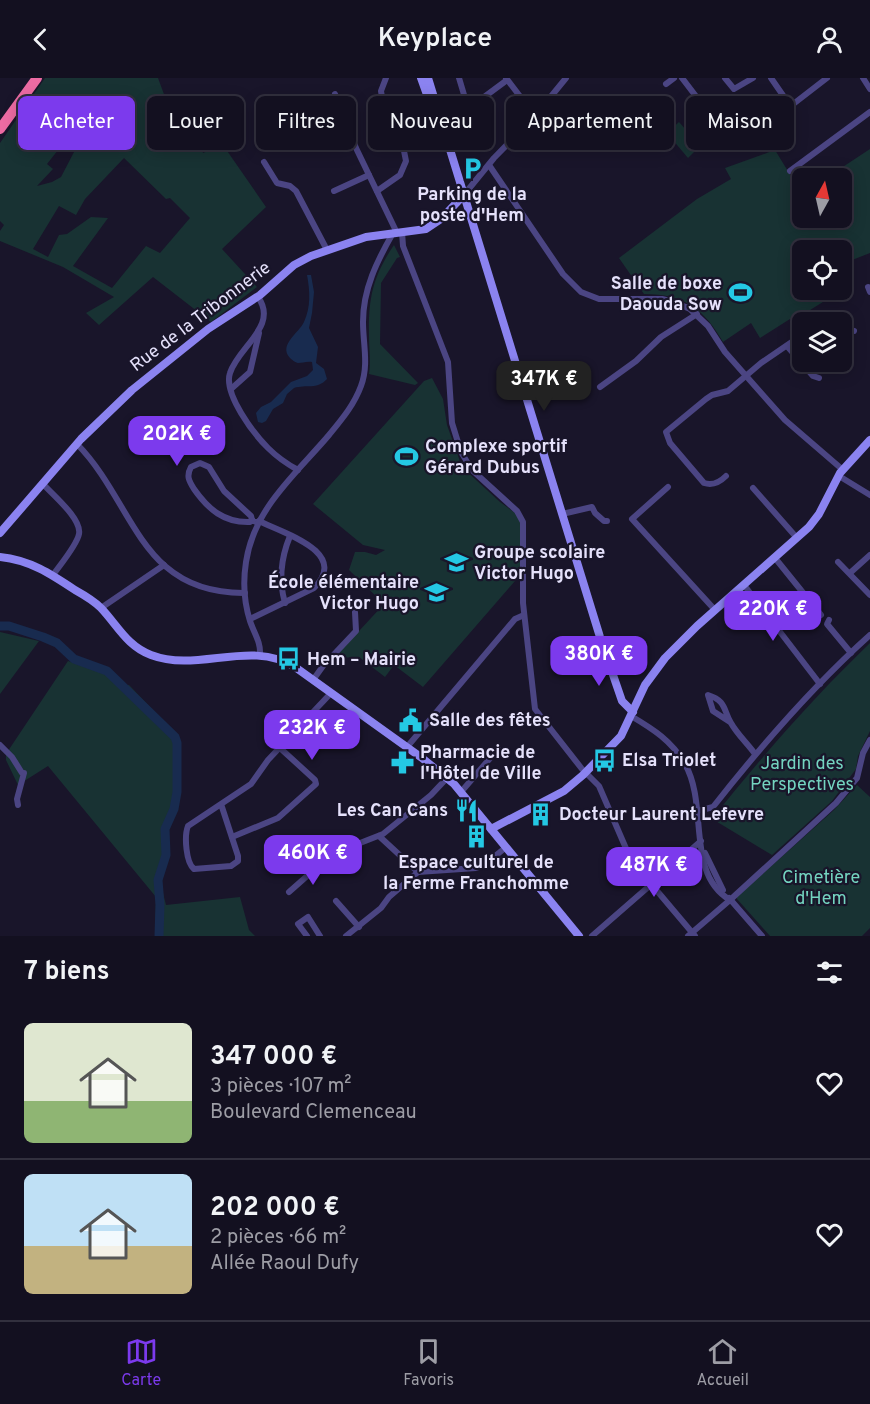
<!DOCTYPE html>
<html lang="fr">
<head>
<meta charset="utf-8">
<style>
	:root { --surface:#131020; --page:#1c1929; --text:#f1f3f6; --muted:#9d9da5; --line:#32303e; --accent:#7c3aed }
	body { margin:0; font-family:Overpass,sans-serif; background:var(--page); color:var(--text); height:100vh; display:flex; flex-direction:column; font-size:22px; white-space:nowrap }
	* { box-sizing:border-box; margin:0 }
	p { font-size:20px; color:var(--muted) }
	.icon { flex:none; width:33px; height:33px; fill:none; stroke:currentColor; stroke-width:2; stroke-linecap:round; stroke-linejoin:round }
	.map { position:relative; height:858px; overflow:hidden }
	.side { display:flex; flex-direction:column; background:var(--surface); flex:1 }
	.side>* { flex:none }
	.guide { position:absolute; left:18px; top:18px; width:834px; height:54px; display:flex; gap:12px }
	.needle { width:39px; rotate:8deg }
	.tools { position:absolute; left:792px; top:90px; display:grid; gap:12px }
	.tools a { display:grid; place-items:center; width:60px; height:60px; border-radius:9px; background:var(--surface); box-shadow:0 3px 15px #0003,0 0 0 2px var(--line); font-size:30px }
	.price { position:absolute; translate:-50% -51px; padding:0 14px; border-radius:12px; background:var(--accent); color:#fff; font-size:20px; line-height:39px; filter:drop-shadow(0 2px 3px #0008) }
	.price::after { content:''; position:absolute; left:50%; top:36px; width:18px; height:14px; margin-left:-9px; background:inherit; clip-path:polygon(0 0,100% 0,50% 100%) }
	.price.on { background:#222; color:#fff }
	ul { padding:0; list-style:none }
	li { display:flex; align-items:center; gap:18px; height:150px; padding:0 24px }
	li+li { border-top:2px solid var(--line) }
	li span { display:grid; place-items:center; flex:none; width:168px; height:120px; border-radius:9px; color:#555 }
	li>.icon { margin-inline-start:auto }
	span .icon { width:72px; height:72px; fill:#fffc; stroke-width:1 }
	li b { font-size:26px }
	h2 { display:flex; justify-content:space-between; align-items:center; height:72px; padding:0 24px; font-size:26px }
	.chip { padding:0 21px; border-radius:9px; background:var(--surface); box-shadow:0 3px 15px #0003,0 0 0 2px var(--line); font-size:21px; line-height:54px }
	.chip.on { background:var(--accent); color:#fff }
	header { display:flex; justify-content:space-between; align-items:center; height:78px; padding:0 24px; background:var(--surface); font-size:27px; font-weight:600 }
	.dock { display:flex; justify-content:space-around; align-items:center; height:84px; border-top:2px solid var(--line); background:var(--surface); font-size:16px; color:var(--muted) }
	.dock a { display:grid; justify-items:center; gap:3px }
	.dock .on { color:var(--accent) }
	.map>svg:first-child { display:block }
	.green { fill:#183233; fill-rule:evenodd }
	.water { fill:#182b4f }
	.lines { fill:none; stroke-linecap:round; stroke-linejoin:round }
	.river { stroke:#182b4f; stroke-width:9 }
	.street { stroke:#4b4583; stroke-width:6 }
	.secondary { stroke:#8b83f0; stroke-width:8 }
	.highway { stroke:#ec6ba3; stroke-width:10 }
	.labels { text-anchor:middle; stroke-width:4.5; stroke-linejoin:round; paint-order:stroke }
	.poi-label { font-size:18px; font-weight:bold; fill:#e5e1fb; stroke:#19152a; text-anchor:start }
	.street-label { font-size:18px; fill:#e5e1fb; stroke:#19152a }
	.park-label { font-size:18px; fill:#74d4c0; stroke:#19152a }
</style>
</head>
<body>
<header><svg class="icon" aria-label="back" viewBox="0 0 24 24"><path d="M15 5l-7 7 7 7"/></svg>Keyplace<svg class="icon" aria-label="person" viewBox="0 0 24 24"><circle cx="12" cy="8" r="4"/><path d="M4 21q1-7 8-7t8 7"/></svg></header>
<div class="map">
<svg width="870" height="858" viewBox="0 0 870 858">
	<rect width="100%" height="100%" fill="#19152a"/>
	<!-- green -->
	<g class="green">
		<path d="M45 0H158L172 38 181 43 194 42 203 75 223 67 266 129 222 171 257 209 211 244 153 199 99 247 86 235 114 219 63 189 0 163V153L4 147 0 143V65ZM83 51H86L61 99 52 104 37 108 53 91 47 86 62 67ZM124 80 166 121 170 120 190 140 160 175 146 168 112 210 73 188 108 140 91 139 67 156 59 157 48 179 33 171 59 128 76 137 85 121Z"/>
		<polygon points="679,44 700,68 688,80 667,55"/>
		<path d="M870 71V175L842 186V172H802V212H839V214L794 242 790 241 760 260 751 245 723 264C704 231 684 216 644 216L619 180 697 121 731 101 725 90 775 72 802 116V140H842V100H826Z"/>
		<path d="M394 167 400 179 397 180 381 205 380 266 418 305 415 307 369 296C371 283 369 271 369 259 368 220 373 198 394 167Z"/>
		<polygon points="432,300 443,321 447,347 462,389 500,424 519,438 521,442 521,488 515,503 423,609 394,587 385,599 359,579 334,580 384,526 349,492 355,474 365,474 376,477 385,472 363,467 313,426 424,303"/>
		<polygon points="0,554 39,563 0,616"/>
		<path d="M870 565V653L858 678 856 691 832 723 772 777 709 739 715 737C764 676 814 619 870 565Z"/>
		<polygon points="68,583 105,596 119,609 129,607 178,658 180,677 178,727 167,752 168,781 161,807 166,827 240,819 249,852 255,858 155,858 156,819 48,688 18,707 6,682 6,676"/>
		<polygon points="857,707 870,719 870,850 862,858 770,858 737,821 737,819 834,732"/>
	</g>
	<!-- water -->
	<path class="water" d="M307 197H311L314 214 312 235 309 250 318 269 316 285 324 291 327 301C317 312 306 306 294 310L287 316 283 325 273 331 266 343 262 345 258 344 256 335 261 329 271 324 291 304 307 298 313 292 312 284C307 283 302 285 298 285 296 285 291 281 290 280 278 267 299 255 304 244 311 229 310 213 307 197Z"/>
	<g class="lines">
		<!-- river -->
		<polyline class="river" points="0,548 9,548 43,559 57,565 74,581 107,593 175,659 177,665 177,714 174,731 165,751 166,777 158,802 160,827 159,858"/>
		<!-- street -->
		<g class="street">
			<polyline points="459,0 465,20 470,26 476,25 507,2"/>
			<polyline points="506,0 535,38"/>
			<polyline points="682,0 734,68 770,44 827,0"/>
			<polyline points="725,0 734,11 753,0"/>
			<polyline points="771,0 791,29"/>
			<polyline points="863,0 870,11"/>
			<polyline points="666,6 674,0"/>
			<polyline points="335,16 356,70 397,155"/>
			<polyline points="339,26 349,23"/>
			<polyline points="264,84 277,105 290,108 296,113 327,172"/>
			<polyline points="489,87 563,196 581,214 599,221 662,221 674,224 690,231 708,248 725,274 785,342 843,392"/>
			<polyline points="790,93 870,34"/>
			<polyline points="334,113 369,97"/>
			<polyline points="377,113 400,97 406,83 403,68 388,41 383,25 381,13 386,0"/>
			<polyline points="463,118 494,80 535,38 566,0"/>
			<polyline points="402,154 403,168 448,284 452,345 461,374 472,392 517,433 523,444 523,525 535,631 582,691 599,708 631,782 695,858"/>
			<polyline points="868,209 870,214"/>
			<path d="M258 219C279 248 238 269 230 295 223 316 254 356 268 370 277 379 287 386 298 392"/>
			<polyline points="842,250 854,253"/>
			<polyline points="787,268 813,298 819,300"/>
			<polyline points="600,309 636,283 661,259 697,236"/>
			<polyline points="231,311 250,294 259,255"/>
			<path d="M77 366C135 425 139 516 245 515"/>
			<path d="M726 398C720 404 713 408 704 405L670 365 666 354 706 321 712 317 728 313 761 285 802 257"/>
			<polyline points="839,398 870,417"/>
			<path d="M43 406C53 417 82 441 79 456 77 467 60 487 53 497"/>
			<polyline points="668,409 632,441 715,532"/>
			<polyline points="753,410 797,460"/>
			<polyline points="562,436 592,429 595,435 604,443 607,443"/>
			<path d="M252 442 250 444C224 445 208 431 194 411 189 403 186 398 191 389L200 385 209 389 224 413 251 438 252 442 258 445"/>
			<polyline points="775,480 821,537"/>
			<polyline points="838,484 870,517"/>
			<polyline points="850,495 870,477"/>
			<polyline points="744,507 820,606"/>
			<path d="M285 525C278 501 281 480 290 458"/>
			<polyline points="101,530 164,487"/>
			<path d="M250 541 314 510C350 474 283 455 259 443"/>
			<polyline points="829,542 827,546 851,575"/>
			<path d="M260 577C261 564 254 555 250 543 244 524 243 503 246 484 254 430 296 396 329 357 342 341 354 327 361 308 369 287 363 266 363 244 363 211 377 183 393 155"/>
			<polyline points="313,602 323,588 356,553 355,534"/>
			<path d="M631 638C653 651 672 663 685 686 709 728 685 795 730 822"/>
			<path d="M730 644 713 633 708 617C727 623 723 632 731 645 737 656 748 666 755 676"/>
			<polyline points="0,667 12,679 22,695 24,695 17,721 18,727"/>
			<polyline points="407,669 515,541 524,537"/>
			<polyline points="461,714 498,671"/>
			<path d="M221 726 238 778V783L231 788 194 791C186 785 184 758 188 748L251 706 268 682 331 615"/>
			<path d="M698 733 713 729C761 668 812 609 870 557"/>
			<polyline points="379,758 418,794"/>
			<polyline points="232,759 278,740 316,706 315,702 280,670"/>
			<polyline points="705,775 723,812"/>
			<polyline points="289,814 332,776 383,756 431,717 447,700"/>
			<polyline points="729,820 762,858"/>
			<polyline points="336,823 359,849"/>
			<polyline points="307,858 298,846 308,839 320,858"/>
			<polyline points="346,858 381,830 389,819 418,794 476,790 484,787 505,770"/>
			<polyline points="592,858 701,763"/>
			<polyline points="688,858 730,822 836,725 857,700 863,675 870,662"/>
		</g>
		<!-- secondary -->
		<g class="secondary">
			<polyline points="421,0 436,42"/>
			<polyline points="428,0 600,559 622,623 633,634"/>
			<polyline points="0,455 81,361 132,312 208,251 260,217 294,187 311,178 366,159 426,151 441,141 463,118"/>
			<path d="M0 479C30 482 51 496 75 512 84 517 94 523 101 530 118 548 127 568 151 577 198 595 250 561 295 589L422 680 454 706 579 858"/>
			<polyline points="491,751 564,713 583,697 621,658 645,607 665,580 697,548 809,449 819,436 840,395 870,362"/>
		</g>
		<!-- highway -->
		<polyline class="highway" points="0,51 37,0"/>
	</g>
	<!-- icons -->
	<defs>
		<symbol id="parking-bare" viewBox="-9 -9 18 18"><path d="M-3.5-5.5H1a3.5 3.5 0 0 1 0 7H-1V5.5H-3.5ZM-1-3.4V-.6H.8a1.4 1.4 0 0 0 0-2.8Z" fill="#24c8e4" stroke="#19152a" stroke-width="2.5" paint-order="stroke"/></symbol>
		<symbol id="stadium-bare" viewBox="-9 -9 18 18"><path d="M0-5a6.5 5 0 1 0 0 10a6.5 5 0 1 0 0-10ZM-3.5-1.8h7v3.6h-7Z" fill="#24c8e4" stroke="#19152a" stroke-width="2.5" paint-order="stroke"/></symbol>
		<symbol id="school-bare" viewBox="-9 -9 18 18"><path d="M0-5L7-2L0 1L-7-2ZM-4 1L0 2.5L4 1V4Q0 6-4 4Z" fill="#24c8e4" stroke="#19152a" stroke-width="2.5" paint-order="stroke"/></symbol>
		<symbol id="bus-bare" viewBox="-9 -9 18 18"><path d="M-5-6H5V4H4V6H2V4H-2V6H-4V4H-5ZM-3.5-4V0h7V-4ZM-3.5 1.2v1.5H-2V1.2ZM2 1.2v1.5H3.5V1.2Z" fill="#24c8e4" stroke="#19152a" stroke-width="2.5" paint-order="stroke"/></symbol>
		<symbol id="civic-bare" viewBox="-9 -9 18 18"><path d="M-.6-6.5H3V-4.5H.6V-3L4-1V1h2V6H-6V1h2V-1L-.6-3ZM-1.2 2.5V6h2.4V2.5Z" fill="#24c8e4" stroke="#19152a" stroke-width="2.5" paint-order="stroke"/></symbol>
		<symbol id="pharmacy-bare" viewBox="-9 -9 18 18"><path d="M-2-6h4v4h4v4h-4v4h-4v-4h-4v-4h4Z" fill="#24c8e4" stroke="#19152a" stroke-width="2.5" paint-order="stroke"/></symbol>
		<symbol id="restaurant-bare" viewBox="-9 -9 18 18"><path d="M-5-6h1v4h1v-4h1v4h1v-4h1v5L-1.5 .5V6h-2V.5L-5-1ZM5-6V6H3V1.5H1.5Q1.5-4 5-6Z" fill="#24c8e4" stroke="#19152a" stroke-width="2.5" paint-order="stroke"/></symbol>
		<symbol id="building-bare" viewBox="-9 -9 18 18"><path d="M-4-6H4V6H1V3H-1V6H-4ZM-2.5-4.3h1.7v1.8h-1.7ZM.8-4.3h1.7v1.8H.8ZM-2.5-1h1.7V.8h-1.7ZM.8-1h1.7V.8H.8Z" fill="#24c8e4" stroke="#19152a" stroke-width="2.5" paint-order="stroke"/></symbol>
	</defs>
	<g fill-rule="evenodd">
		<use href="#parking-bare" x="456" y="74" width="33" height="33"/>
		<use href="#stadium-bare" x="724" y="198" width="33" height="33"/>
		<use href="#stadium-bare" x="390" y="362" width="33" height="33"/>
		<use href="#school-bare" x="440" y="468" width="33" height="33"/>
		<use href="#school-bare" x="420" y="498" width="33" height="33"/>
		<use href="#bus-bare" x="272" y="564" width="33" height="33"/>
		<use href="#civic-bare" x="394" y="626" width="33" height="33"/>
		<use href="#bus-bare" x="588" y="666" width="33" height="33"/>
		<use href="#pharmacy-bare" x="386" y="668" width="33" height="33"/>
		<use href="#restaurant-bare" x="450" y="716" width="33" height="33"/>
		<use href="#building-bare" x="524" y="720" width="33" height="33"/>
		<use href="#building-bare" x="460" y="742" width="33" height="33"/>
	</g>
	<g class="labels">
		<!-- poi labels -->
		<g class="poi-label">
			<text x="472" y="122" text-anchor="middle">Parking de la<tspan x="472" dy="21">poste d'Hem</tspan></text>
			<text x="722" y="211" text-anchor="end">Salle de boxe<tspan x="722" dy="21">Daouda Sow</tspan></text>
			<text x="425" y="374">Complexe sportif<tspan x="425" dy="21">Gérard Dubus</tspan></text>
			<text x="474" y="480">Groupe scolaire<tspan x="474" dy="21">Victor Hugo</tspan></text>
			<text x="419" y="510" text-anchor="end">École élémentaire<tspan x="419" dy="21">Victor Hugo</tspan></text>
			<text x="307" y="587">Hem – Mairie</text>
			<text x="429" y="648">Salle des fêtes</text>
			<text x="420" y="680">Pharmacie de<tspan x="420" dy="21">l'Hôtel de Ville</tspan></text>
			<text x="622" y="688">Elsa Triolet</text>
			<text x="448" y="738" text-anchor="end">Les Can Cans</text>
			<text x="559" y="742">Docteur Laurent Lefevre</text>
			<text x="476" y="790" text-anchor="middle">Espace culturel de<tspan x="476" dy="21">la Ferme Franchomme</tspan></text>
		</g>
		<!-- street labels -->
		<g class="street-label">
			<text transform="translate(200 238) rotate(-37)" y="6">Rue de la Tribonnerie</text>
		</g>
		<!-- park labels -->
		<g class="park-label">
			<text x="802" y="691">Jardin des<tspan x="802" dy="21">Perspectives</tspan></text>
			<text x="821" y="805">Cimetière<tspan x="821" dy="21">d'Hem</tspan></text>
		</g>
	</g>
</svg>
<div class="tools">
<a><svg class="needle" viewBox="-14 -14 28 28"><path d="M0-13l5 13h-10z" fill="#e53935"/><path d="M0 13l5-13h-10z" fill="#9d9da5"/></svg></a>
<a><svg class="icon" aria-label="locate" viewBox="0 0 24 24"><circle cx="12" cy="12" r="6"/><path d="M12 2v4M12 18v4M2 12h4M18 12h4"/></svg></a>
<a><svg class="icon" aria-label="layers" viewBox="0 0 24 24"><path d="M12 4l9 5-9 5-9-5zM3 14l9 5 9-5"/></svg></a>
</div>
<b class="price on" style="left:544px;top:334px">347K €</b>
<b class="price" style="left:177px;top:389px">202K €</b>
<b class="price" style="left:773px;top:564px">220K €</b>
<b class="price" style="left:599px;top:609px">380K €</b>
<b class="price" style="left:312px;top:683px">232K €</b>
<b class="price" style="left:313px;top:808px">460K €</b>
<b class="price" style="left:654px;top:820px">487K €</b>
<div class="guide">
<a class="chip on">Acheter</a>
<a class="chip">Louer</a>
<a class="chip">Filtres</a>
<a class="chip">Nouveau</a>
<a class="chip">Appartement</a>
<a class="chip">Maison</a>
</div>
</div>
<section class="side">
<h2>7 biens<svg class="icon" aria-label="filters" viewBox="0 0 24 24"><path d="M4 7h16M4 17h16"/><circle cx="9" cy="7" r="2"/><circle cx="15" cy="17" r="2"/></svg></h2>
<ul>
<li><span style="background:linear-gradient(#dfe7d0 65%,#8fb573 0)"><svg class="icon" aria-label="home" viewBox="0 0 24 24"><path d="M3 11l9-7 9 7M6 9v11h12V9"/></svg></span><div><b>347 000 €</b><p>3 pièces · 107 m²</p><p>Boulevard Clemenceau</p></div><svg class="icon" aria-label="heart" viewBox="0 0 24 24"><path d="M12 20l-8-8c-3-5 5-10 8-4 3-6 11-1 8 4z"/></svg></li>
<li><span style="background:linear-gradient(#bfe0f5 60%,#c2b280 0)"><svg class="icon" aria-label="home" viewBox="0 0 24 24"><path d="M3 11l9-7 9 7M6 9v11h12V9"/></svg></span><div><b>202 000 €</b><p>2 pièces · 66 m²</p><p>Allée Raoul Dufy</p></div><svg class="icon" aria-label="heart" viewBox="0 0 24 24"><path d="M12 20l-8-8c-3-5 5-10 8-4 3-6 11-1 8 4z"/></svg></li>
</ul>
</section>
<nav class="dock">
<a class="on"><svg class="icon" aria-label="map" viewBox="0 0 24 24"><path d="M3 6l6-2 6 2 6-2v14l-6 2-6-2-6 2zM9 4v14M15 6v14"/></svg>Carte</a>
<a><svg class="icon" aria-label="saved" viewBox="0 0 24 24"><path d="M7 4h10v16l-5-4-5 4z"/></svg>Favoris</a>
<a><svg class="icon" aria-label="home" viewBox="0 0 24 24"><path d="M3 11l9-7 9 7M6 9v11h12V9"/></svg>Accueil</a>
</nav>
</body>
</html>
